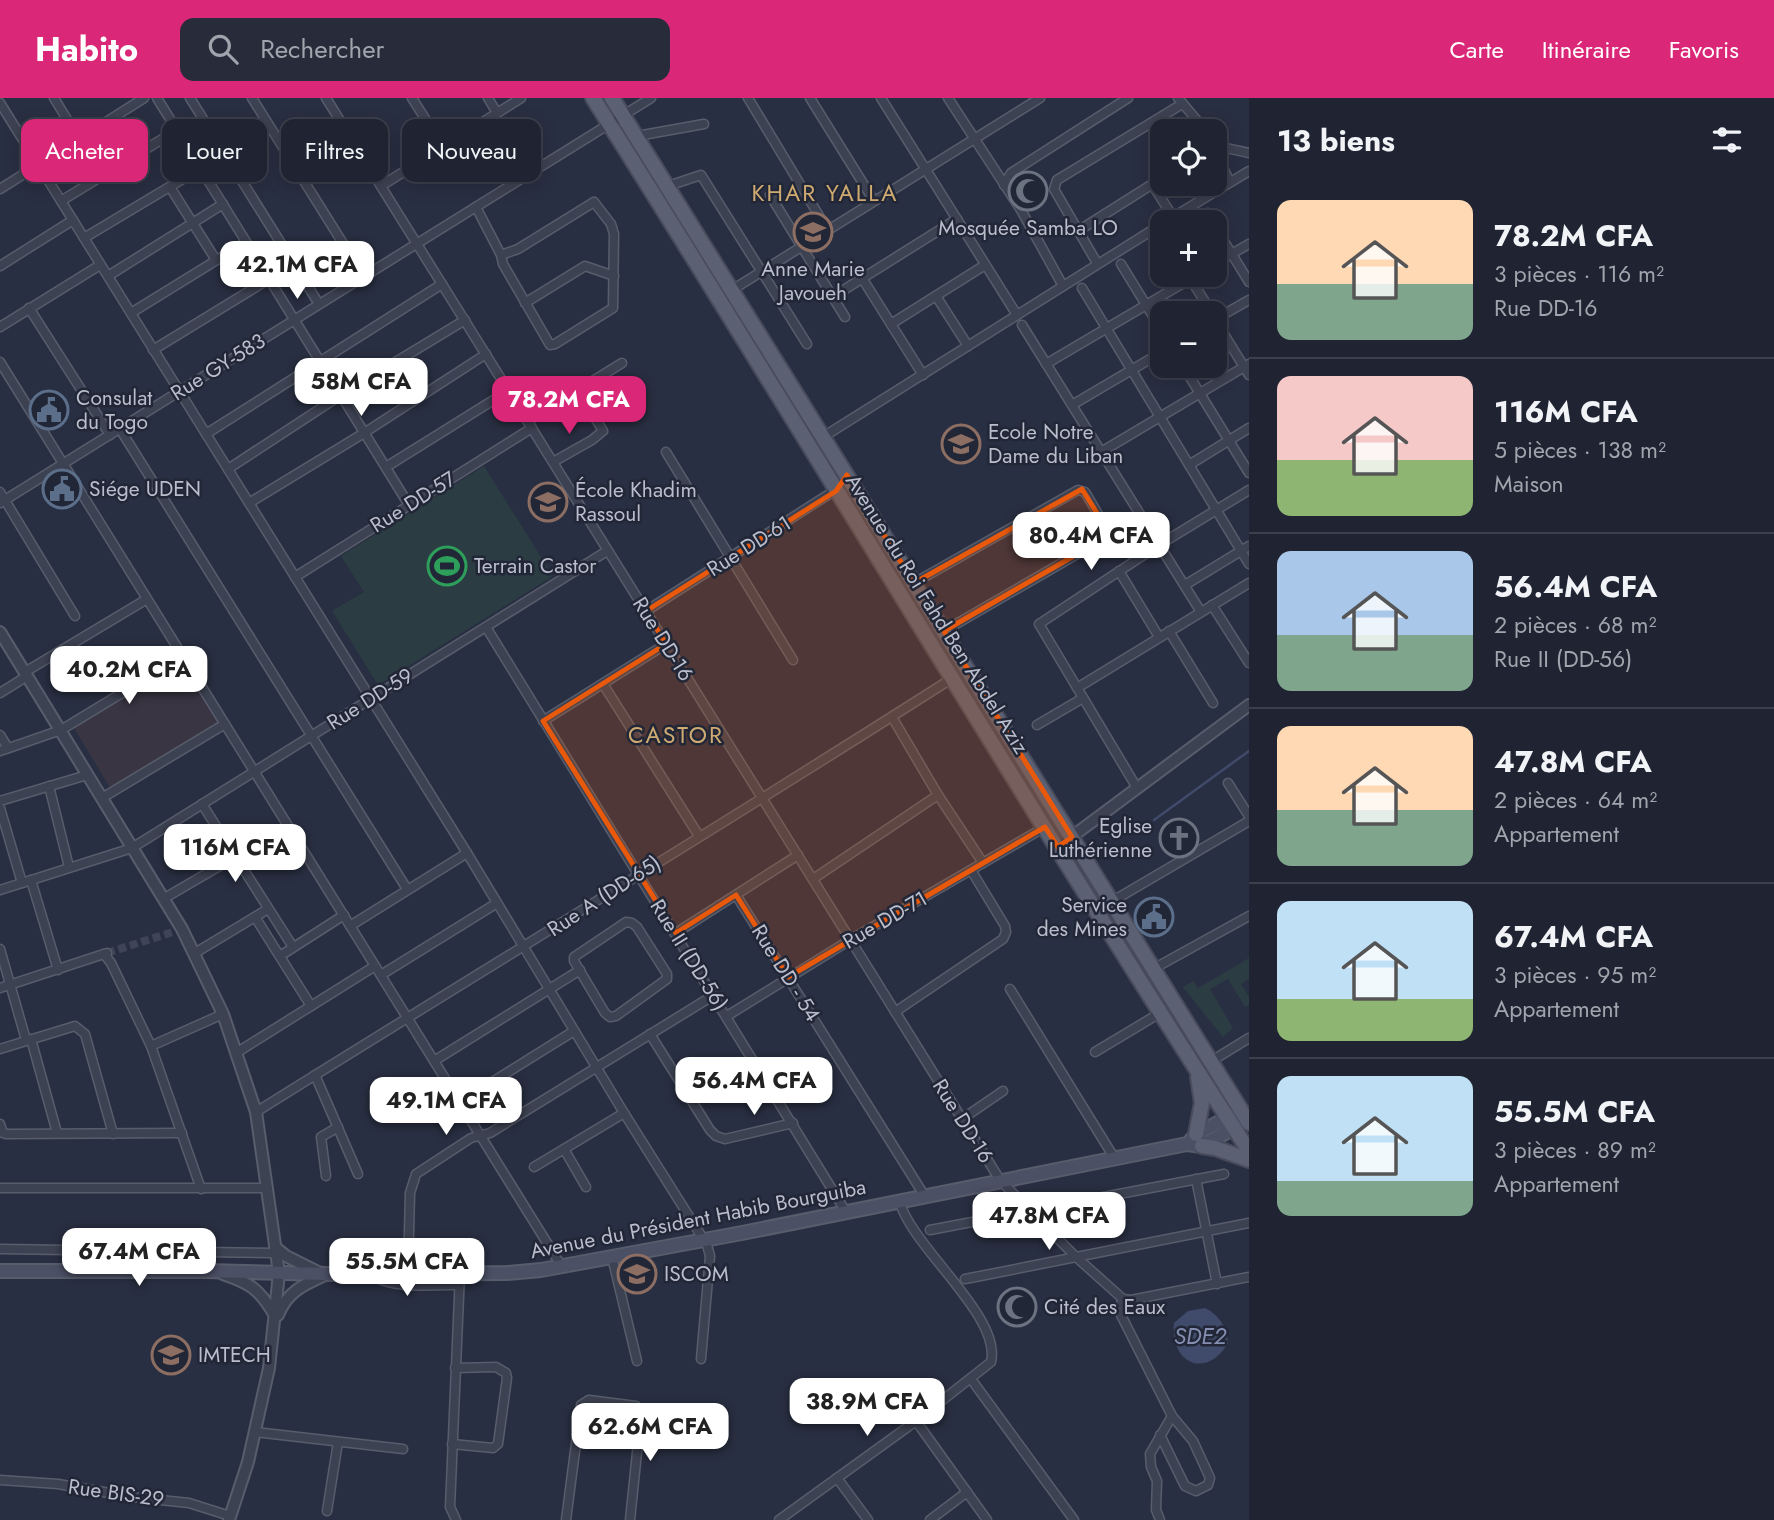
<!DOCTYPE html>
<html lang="fr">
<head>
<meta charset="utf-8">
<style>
	:root { --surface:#1f2332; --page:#272b3a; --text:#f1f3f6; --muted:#a1a4ac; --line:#3c404d; --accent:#db2777 }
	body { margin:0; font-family:Jost,sans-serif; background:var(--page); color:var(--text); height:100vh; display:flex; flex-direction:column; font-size:26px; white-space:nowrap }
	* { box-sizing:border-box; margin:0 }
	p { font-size:23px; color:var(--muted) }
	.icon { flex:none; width:38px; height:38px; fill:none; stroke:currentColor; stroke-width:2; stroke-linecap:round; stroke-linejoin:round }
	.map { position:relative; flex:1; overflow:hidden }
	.panel { display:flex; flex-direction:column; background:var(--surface); width:525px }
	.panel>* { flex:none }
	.hud { position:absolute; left:21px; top:21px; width:665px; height:63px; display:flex; gap:14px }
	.tools { position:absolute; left:1150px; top:21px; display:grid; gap:14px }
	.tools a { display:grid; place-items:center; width:77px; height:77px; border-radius:14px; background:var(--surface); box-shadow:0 4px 18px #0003,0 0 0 2px var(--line); font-size:35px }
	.price { position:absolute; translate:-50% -60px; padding:0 16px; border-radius:14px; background:#fff; color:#222; font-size:23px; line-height:46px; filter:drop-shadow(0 2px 4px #0008) }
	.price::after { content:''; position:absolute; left:50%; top:42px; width:21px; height:16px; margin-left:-10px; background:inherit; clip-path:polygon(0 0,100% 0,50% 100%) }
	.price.on { background:var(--accent); color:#fff }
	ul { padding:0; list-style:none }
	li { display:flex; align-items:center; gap:21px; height:175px; padding:0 28px }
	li+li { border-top:2px solid var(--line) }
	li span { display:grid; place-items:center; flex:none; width:196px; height:140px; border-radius:14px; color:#555 }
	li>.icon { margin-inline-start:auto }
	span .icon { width:84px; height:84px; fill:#fffc; stroke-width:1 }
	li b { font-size:30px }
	h2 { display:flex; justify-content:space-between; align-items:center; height:84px; padding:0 28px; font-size:30px }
	.chip { padding:0 24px; border-radius:14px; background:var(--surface); box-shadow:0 4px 18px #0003,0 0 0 2px var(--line); font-size:24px; line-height:63px }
	.chip.on { background:var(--accent); color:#fff }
	header { display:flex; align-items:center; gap:42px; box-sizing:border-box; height:98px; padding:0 35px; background:var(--accent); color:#fff }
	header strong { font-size:33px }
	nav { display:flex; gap:38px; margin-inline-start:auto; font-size:24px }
	.search { width:490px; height:63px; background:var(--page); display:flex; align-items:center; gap:18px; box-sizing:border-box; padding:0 24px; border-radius:14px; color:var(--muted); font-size:26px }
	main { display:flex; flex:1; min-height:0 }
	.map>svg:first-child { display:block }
	.medical { fill:#393543 }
	.green { fill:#2b3c43 }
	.water { fill:#404a6a }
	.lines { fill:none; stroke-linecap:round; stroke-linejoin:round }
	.stream { stroke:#404a6a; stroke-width:2.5 }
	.minor-tunnel { stroke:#3f4457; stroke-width:8; stroke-dasharray:8 4; stroke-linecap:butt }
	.minor-casing { stroke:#585d6c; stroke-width:11 }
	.tertiary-casing { stroke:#585d6c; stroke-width:14 }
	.secondary-casing { stroke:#585d6c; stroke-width:16 }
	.primary-casing { stroke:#474b5b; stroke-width:18 }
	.minor { stroke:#3d4252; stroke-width:8 }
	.tertiary { stroke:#3d4252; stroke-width:10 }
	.secondary { stroke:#4b5065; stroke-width:12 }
	.primary { stroke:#5b6172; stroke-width:14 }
	.marked { fill:#e8590c; fill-opacity:0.2; stroke:#e8590c; stroke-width:5; stroke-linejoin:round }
	.labels { text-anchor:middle; stroke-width:5; stroke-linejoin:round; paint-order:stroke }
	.poi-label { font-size:21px; fill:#babecc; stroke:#222737; text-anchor:start }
	.street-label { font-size:21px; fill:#babecc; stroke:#222737 }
	.neighbourhood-label { font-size:23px; letter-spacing:2px; fill:#d0ab71; stroke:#222737 }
	.water-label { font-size:23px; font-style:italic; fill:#848eb1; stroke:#222737 }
</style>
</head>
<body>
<header>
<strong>Habito</strong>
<div class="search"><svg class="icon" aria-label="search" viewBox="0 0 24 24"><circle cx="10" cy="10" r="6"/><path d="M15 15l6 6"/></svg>Rechercher</div>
<nav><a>Carte</a><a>Itinéraire</a><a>Favoris</a></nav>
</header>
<main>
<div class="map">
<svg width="1249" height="1422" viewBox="0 0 1249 1422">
	<rect width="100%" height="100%" fill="#292f42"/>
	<!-- medical -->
	<polygon class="medical" points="181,563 219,625 111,691 74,630"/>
	<!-- green -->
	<g class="green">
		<polygon points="484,368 553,478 378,587 332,513 364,494 341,458"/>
		<polygon points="1249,860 1249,881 1241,886 1249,899 1249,907 1245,909 1228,881 1210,891 1233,930 1223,939 1183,889 1193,883 1198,890"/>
	</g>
	<!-- water -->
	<path class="water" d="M1205 1210C1219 1217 1227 1229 1228 1245 1207 1281 1170 1267 1174 1225L1188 1213Z"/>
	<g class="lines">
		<!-- stream -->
		<polyline class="stream" points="1154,722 1249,653"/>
		<!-- minor-tunnel -->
		<polyline class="minor-tunnel" points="107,855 182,831"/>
		<defs>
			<g id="minor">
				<polyline points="54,0 79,41"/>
				<polyline points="157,0 409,407"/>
				<polyline points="190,0 319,206"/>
				<polyline points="252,0 364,179"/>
				<polyline points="326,0 1000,1082 1075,1158 1123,1201 1131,1202 1249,1179"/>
				<polyline points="412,0 443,49"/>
				<polyline points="488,0 497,15"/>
				<polyline points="748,0 827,131"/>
				<polyline points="810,0 874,103"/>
				<polyline points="881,0 1017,217"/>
				<polyline points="948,0 1021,112 1063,188"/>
				<polyline points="1178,0 1206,33"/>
				<polyline points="0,5 467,755 624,1015 707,1147 710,1158 701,1261"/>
				<polyline points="637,38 704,26"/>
				<polyline points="1214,43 1226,50 1249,55"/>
				<polyline points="1226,50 1220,64 1230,84"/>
				<polyline points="1152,86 1173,119"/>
				<polyline points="1004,87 1011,75 1128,0"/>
				<polyline points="381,88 521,0"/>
				<polyline points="668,88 701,77 807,246"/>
				<polyline points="170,89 216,162"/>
				<polyline points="0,91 144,0"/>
				<polyline points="770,97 845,219"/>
				<polyline points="61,103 177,32"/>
				<polyline points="476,109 501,157 503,166 550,247 555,246 613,210 614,136 611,126 594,104 518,151 501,157"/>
				<polyline points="1208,115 1213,124"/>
				<polyline points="1165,124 1249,73"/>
				<polyline points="1214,127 1249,184"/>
				<polyline points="1078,133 1162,80"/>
				<polyline points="84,140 201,70"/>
				<polyline points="1097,165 1054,91 1057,82 1182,6"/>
				<polyline points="1121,166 1162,233"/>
				<polyline points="1214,166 1249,146"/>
				<polyline points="0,168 73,122"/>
				<polyline points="1188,177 1212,215"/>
				<polyline points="108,178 223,106"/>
				<polyline points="862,180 923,277"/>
				<polyline points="1082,190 1249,466"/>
				<polyline points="732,192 1040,0"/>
				<polyline points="834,198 957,121"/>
				<polyline points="936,198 968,248"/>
				<polyline points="525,205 585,168 614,178"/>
				<polyline points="29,210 110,337"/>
				<polyline points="131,215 246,144"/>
				<polyline points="1214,220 1249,277"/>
				<polyline points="1214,222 1249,202"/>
				<polyline points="891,226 985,167"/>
				<polyline points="1022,227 1201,514"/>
				<polyline points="0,229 100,167"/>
				<polyline points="153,252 269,181"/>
				<polyline points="0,264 562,1169"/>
				<polyline points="1046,266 1197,177"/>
				<polyline points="1183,268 1249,375"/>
				<polyline points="1072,307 1162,254"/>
				<polyline points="528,323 622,265"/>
				<polyline points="120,331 407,791"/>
				<polyline points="206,336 442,186"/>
				<polyline points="823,339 1162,126"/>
				<polyline points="666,354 793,562"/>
				<polyline points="1101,354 1249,266"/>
				<polyline points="553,364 592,342 603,333 578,292"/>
				<polyline points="1189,367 1249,330"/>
				<polyline points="386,369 508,293"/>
				<polyline points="228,371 341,297 465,222"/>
				<polyline points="0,394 75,518"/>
				<polyline points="0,405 651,0"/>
				<polyline points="249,405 364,335 486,256"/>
				<polyline points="1119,473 1159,539"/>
				<polyline points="295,479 532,330"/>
				<polyline points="914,485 1078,392 1085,394 1108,433 1105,440 944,533"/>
				<polyline points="1185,487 1249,448"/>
				<polyline points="1212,507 1249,565"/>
				<polyline points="646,513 837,391"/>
				<polyline points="486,529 846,1114"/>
				<polyline points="1169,533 1213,605"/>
				<polyline points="25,574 147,501"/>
				<polyline points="603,586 699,738"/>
				<polyline points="1077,590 1249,485"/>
				<polyline points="0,595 27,578"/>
				<polyline points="892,619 938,697 983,765"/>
				<polyline points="543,623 666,546"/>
				<polyline points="1037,627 1083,600"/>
				<polyline points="0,637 8,650"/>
				<polyline points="0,653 61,632 183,558"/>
				<polyline points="1228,685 1249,718"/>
				<polyline points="49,688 69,769"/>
				<polyline points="1137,690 1039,526 1159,447 1249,392"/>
				<polyline points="102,700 225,626"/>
				<polyline points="0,703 87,677"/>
				<polyline points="202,706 293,849"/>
				<polyline points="0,710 22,785"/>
				<polyline points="813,781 938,697"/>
				<polyline points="31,782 58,872"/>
				<polyline points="0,792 132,750 607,453"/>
				<polyline points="736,797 924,1097"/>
				<polyline points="163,801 235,759"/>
				<polyline points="1111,804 1249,723"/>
				<polyline points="255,819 311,908"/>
				<polygon points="626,824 632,825 637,829 667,876 667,881 616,918 610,919 605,915 574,863 574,859"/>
				<polyline points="350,828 467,755"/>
				<polyline points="676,835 798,757"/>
				<polyline points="0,851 26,942"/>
				<polyline points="195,855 268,811"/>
				<polyline points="104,856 111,865 151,948 201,1091"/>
				<polyline points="280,858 344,817"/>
				<polyline points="1153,871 1249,818"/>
				<polyline points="381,877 497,805"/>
				<polyline points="0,890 107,855"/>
				<polyline points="1010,891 1115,1061"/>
				<polyline points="895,914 1003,841 1006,834 1005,828 971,772"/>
				<polyline points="727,918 850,842 1045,729"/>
				<polyline points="650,936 710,1032 716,1038 725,1041 793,1025"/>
				<polyline points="31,941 57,1035"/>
				<polyline points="151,948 223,916"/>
				<polyline points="0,951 75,928 85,936 113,1036"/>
				<polyline points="1095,954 1160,915"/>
				<polyline points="236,955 375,868"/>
				<polyline points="434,963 580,872"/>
				<polyline points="1210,964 1249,940"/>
				<polyline points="315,977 358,1076"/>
				<polyline points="460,1004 574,933"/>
				<path d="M256 1014C488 869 721 728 951 581"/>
				<polyline points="962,1021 1003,993"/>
				<polyline points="0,1026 3,1035 6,1036 182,1035"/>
				<polyline points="564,1051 586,1089"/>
				<polyline points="534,1069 624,1015"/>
				<polyline points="326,1078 321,1039 338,1029"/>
				<polyline points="1196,1081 1217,1186"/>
				<polyline points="0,1090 268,1090"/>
				<polyline points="930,1132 1224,1076"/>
				<polyline points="0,1151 276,1155"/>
				<polyline points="612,1159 637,1263"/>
				<polyline points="408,1175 410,1095 416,1076 471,1040 490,1035 714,897"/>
				<path d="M373 1178C397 1192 432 1186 459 1187"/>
				<polyline points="965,1181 1249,1125"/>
				<polyline points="1123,1201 1120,1209 1121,1217 1172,1318 1193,1343 1210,1380 1208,1387 1196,1393 1185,1388 1160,1337"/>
				<polyline points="971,1281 1074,1422"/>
				<polyline points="916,1323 987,1422"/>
				<polyline points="255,1334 403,1351"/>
				<polyline points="452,1346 493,1350 498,1346 507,1280 506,1275 496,1269 455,1270"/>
				<polyline points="837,1380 868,1422"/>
				<polyline points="0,1382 58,1386 132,1399 189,1405 230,1418"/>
				<polyline points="327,1413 338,1344"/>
				<polyline points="456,1422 450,1409 460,1175"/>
				<polyline points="566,1422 581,1307 589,1302 636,1308 641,1316 630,1422"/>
				<path d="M779 1422 916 1323 991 1264C1002 1218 911 1149 899 1102"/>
				<polyline points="930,1422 967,1394"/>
				<polyline points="1160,1422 1156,1412 1157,1383 1151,1369 1150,1356 1172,1318"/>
			</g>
			<g id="tertiary">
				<polyline points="0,534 182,831 223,916 256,1014 279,1175 269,1270 248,1364 229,1422"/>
				<polyline points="1058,749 1249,607"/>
				<polyline points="275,1149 286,1158 322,1176"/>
				<path d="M223 1176C250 1185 259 1191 274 1216"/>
				<path d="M278 1217C287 1194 303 1187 325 1177"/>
			</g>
			<g id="secondary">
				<polyline points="1191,1042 1196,1036 1235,1016"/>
				<polyline points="0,1173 205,1173 326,1176 507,1175 541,1172 742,1135 1187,1046 1202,1048 1241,1026"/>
			</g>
			<g id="primary">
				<path d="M593 0C814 349 1024 706 1249 1053"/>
				<polyline points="612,0 1249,1025"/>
				<polyline points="1196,1036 1202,1005 1198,979"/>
				<polyline points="1202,1048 1215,1050 1249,1062"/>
			</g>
		</defs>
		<!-- minor casing -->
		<use href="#minor" class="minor-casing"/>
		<!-- tertiary casing -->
		<use href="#tertiary" class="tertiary-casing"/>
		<!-- secondary casing -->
		<use href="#secondary" class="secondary-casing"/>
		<!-- primary casing -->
		<use href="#primary" class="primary-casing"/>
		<!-- minor -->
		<use href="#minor" class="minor"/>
		<!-- tertiary -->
		<use href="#tertiary" class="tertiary"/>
		<!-- secondary -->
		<use href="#secondary" class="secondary"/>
		<!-- primary -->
		<use href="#primary" class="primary"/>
	</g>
	<!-- marked area -->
	<path class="marked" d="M847 377 914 485 1082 391 1108 433 1105 440 944 533 1072 739 1058 749 1045 729 788 879 736 797 676 835 543 623 666 546 646 513 836 393Z"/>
	<!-- icons -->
	<defs>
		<symbol id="mosque-ring" viewBox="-11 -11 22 22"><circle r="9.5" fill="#222737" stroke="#6b7280" stroke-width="1.5"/><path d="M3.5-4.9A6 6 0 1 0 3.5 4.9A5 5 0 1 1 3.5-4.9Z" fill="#6b7280"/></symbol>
		<symbol id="school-ring" viewBox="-11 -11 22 22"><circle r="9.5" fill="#222737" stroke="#8d6e63" stroke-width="1.5"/><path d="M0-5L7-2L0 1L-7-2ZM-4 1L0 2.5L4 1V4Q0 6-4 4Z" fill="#8d6e63"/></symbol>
		<symbol id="civic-ring" viewBox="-11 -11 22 22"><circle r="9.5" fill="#222737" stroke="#5c6f8a" stroke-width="1.5"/><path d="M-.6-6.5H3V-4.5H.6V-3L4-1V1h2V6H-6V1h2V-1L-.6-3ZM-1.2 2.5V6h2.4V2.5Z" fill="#5c6f8a"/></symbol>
		<symbol id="stadium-ring" viewBox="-11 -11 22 22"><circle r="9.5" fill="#222737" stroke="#2e9e5b" stroke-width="1.5"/><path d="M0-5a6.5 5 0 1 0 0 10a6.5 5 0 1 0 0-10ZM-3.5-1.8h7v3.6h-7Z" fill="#2e9e5b"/></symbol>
		<symbol id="church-ring" viewBox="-11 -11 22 22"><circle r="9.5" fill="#222737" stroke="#6b7280" stroke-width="1.5"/><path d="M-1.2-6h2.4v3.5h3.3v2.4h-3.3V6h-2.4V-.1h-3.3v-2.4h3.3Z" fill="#6b7280"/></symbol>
		<symbol id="university-ring" viewBox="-11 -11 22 22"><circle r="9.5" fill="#222737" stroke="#8d6e63" stroke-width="1.5"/><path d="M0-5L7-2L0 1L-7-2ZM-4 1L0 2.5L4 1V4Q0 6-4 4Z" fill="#8d6e63"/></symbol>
	</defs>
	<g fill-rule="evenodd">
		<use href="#mosque-ring" x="1006" y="71" width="44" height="44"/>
		<use href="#school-ring" x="791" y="112" width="44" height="44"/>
		<use href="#civic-ring" x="27" y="290" width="44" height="44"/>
		<use href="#school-ring" x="939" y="324" width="44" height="44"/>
		<use href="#civic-ring" x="40" y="369" width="44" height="44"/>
		<use href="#school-ring" x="526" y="382" width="44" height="44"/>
		<use href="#stadium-ring" x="425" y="446" width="44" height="44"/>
		<use href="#church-ring" x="1157" y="718" width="44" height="44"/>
		<use href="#civic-ring" x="1132" y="797" width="44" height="44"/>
		<use href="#university-ring" x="615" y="1154" width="44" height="44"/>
		<use href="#mosque-ring" x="995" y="1187" width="44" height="44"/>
		<use href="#university-ring" x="149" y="1235" width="44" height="44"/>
	</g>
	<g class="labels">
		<!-- poi labels -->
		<g class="poi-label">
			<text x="1028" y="137" text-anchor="middle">Mosquée Samba LO</text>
			<text x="813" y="178" text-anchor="middle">Anne Marie<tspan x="813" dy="24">Javoueh</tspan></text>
			<text x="76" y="307">Consulat<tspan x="76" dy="24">du Togo</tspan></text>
			<text x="988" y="341">Ecole Notre<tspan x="988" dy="24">Dame du Liban</tspan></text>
			<text x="89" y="398">Siége UDEN</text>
			<text x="575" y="399">École Khadim<tspan x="575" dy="24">Rassoul</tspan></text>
			<text x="474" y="475">Terrain Castor</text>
			<text x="1152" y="735" text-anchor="end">Eglise<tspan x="1152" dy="24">Luthérienne</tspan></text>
			<text x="1127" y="814" text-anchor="end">Service<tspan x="1127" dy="24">des Mines</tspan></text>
			<text x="664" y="1183">ISCOM</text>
			<text x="1044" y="1216">Cité des Eaux</text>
			<text x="198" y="1264">IMTECH</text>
		</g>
		<!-- street labels -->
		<g class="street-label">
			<text transform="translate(218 269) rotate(-32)" y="7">Rue GY-583</text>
			<text transform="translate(413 404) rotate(-32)" y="7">Rue DD-57</text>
			<text transform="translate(749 448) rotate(-32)" y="7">Rue DD-61</text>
			<text transform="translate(937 516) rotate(58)" y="7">Avenue du Roi Fahd Ben Abdel Aziz</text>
			<text transform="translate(663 541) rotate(58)" y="7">Rue DD-16</text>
			<text transform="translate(370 601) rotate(-32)" y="7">Rue DD-59</text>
			<text transform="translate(604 798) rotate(-33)" y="7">Rue A (DD-65)</text>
			<text transform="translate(885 822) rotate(-30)" y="7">Rue DD-71</text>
			<text transform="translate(689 857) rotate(58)" y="7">Rue II (DD-56)</text>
			<text transform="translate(786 875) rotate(58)" y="7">Rue DD - 54</text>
			<text transform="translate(963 1023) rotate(58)" y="7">Rue DD-16</text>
			<text transform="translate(698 1121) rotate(-11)" y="7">Avenue du Président Habib Bourguiba</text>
			<text transform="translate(116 1395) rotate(8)" y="7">Rue BIS-29</text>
		</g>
		<!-- neighbourhood labels -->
		<g class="neighbourhood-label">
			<text x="825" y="103">KHAR YALLA</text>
			<text x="676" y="645">CASTOR</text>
		</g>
		<!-- water labels -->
		<g class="water-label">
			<text x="1200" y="1246">SDE2</text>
		</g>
	</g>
</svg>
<div class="tools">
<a><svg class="icon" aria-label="locate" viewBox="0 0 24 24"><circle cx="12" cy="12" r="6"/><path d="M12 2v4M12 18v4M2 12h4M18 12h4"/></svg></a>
<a>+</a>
<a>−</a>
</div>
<b class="price" style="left:297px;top:203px">42.1M CFA</b>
<b class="price" style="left:361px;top:320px">58M CFA</b>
<b class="price on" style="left:569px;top:338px">78.2M CFA</b>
<b class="price" style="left:1091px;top:474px">80.4M CFA</b>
<b class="price" style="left:129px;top:608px">40.2M CFA</b>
<b class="price" style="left:235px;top:786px">116M CFA</b>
<b class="price" style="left:754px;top:1019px">56.4M CFA</b>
<b class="price" style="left:446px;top:1039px">49.1M CFA</b>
<b class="price" style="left:1049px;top:1154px">47.8M CFA</b>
<b class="price" style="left:139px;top:1190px">67.4M CFA</b>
<b class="price" style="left:407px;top:1200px">55.5M CFA</b>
<b class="price" style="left:867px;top:1340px">38.9M CFA</b>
<b class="price" style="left:650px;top:1365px">62.6M CFA</b>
<div class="hud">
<a class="chip on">Acheter</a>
<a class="chip">Louer</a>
<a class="chip">Filtres</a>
<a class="chip">Nouveau</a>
</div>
</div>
<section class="panel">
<h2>13 biens<svg class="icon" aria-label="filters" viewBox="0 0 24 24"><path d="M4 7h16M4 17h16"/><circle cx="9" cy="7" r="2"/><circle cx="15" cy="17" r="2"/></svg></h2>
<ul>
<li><span style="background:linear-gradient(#ffd9b3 60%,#7fa58c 0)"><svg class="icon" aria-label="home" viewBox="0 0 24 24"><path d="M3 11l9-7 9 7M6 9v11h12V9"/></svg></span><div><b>78.2M CFA</b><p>3 pièces · 116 m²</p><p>Rue DD-16</p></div></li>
<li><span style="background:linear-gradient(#f6c9c9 60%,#8fb573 0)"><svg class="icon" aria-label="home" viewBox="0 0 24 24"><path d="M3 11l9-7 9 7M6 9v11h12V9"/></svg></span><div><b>116M CFA</b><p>5 pièces · 138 m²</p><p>Maison</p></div></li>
<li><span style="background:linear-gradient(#a9c7e8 60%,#7fa58c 0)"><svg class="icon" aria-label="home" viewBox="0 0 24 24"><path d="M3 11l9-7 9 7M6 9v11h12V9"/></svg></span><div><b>56.4M CFA</b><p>2 pièces · 68 m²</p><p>Rue II (DD-56)</p></div></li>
<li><span style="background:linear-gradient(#ffd9b3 60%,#7fa58c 0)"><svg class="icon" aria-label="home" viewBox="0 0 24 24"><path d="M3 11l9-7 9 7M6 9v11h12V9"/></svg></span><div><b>47.8M CFA</b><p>2 pièces · 64 m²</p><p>Appartement</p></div></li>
<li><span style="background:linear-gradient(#bfe0f5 70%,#8fb573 0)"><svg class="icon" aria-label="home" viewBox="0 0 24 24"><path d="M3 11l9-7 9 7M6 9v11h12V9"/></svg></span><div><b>67.4M CFA</b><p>3 pièces · 95 m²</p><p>Appartement</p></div></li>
<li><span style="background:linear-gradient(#bfe0f5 75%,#7fa58c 0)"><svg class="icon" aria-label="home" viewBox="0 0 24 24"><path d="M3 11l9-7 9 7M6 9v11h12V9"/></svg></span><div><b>55.5M CFA</b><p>3 pièces · 89 m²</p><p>Appartement</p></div></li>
</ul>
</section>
</main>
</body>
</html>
